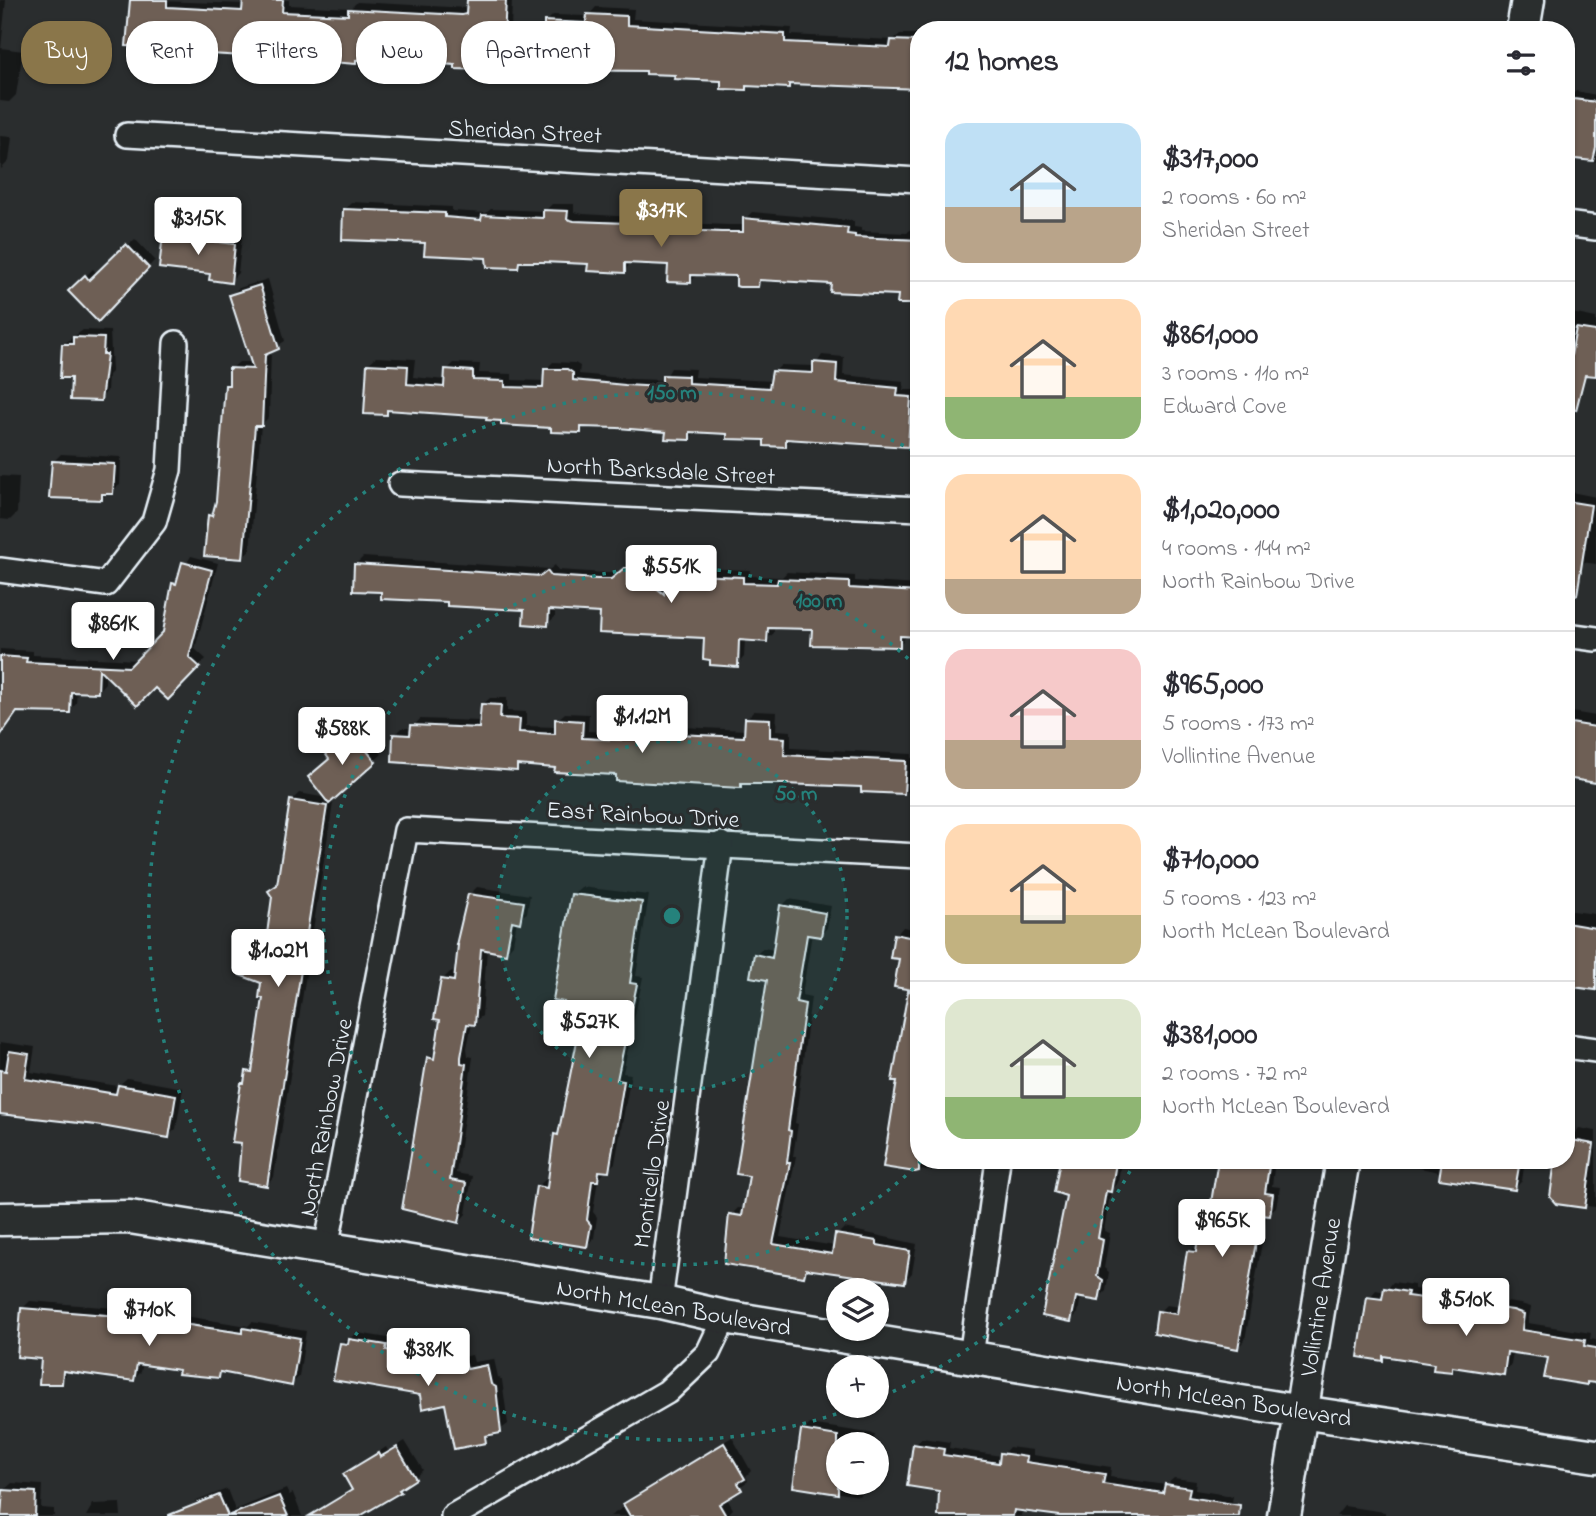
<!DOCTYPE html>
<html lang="en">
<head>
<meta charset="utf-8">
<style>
	:root { --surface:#fff; --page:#f2f2f3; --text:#2b2b33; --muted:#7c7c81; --line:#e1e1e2; --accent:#8a764a }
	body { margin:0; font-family:"Indie Flower",sans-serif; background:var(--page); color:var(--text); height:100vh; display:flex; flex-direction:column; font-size:26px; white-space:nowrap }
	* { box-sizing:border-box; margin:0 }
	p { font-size:23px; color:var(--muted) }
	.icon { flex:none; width:38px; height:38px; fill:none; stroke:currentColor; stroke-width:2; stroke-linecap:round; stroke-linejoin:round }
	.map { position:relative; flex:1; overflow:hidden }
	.drawer { position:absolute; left:910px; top:21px; width:665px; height:1148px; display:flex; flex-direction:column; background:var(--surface); border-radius:28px; box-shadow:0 2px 5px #0004 }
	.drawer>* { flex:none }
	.banner { position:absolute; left:21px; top:21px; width:665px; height:63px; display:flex; gap:14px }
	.tools { position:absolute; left:826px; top:1278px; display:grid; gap:14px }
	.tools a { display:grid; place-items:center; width:63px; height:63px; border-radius:50%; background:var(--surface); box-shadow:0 2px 5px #0004; font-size:35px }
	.price { position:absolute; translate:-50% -60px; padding:0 16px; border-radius:7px; background:#fff; color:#222; font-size:23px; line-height:46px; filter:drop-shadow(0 2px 4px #0008) }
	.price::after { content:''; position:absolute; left:50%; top:42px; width:21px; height:16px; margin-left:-10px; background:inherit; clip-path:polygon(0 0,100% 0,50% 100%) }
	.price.active { background:var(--accent); color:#fff }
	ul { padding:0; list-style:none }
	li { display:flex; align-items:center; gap:21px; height:175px; padding:0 35px }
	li+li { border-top:2px solid var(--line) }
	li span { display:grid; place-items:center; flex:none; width:196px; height:140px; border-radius:21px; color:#555 }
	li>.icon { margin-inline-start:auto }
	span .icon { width:84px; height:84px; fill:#fffc; stroke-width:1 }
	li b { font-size:30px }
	h2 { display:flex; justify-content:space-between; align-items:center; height:84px; padding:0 35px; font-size:30px }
	.chip { padding:0 24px; border-radius:28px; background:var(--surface); box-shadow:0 2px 5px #0004; font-size:24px; line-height:63px }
	.chip.active { background:var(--accent); color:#fff }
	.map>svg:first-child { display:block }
	.shadow { fill:#0007 }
	.building { fill:#6e5f54; stroke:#e8f1f8; stroke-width:2 }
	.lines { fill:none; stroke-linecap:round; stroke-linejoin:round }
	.street-casing { stroke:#e8f1f8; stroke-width:28 }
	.secondary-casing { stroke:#e8f1f8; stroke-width:37 }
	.street { stroke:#2a2d2e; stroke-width:23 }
	.secondary { stroke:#2a2d2e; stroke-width:32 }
	.ring { fill:none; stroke:#25827c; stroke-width:3.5; stroke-dasharray:3.5 7 }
	.labels { text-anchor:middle; stroke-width:6; stroke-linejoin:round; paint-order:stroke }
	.street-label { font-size:24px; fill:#e8f1f8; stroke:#2a2d2e }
	.centre { fill:#25827c; stroke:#2a2d2e; stroke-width:3.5 }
	.ring-label { font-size:21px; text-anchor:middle; font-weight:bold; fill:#25827c; stroke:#2a2d2e; stroke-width:6; stroke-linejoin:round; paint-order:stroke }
</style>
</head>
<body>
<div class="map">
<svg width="1596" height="1516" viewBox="0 0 1596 1516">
	<rect width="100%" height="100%" fill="#2a2d2e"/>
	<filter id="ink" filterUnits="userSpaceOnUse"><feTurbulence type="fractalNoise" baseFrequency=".0143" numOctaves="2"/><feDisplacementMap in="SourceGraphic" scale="14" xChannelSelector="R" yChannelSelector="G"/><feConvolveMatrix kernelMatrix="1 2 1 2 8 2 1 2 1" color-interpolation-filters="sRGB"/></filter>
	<g filter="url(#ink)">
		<!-- shadow -->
		<g class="shadow">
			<polygon points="0,0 6,0 1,48 23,51 16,95 9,102 0,101"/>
			<polygon points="132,0 245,4 245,0 289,0 289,5 351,8 357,2 468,8 468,0 512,0 511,30 546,31 546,22 553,15 588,16 596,7 634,9 633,19 792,28 791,35 893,40 900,34 919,34 919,87 792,82 788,86 749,84 745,88 723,79 648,70 506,63 502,67 487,69 457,64 359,58 355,62 269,56 265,59 245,54"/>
			<polygon points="959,28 989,29 989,30 956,30"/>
			<polygon points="1576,91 1596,95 1596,162 1566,156 1568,99"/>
			<polygon points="0,136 12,137 9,161 1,169"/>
			<polygon points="352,202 452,207 452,211 486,213 491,209 545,211 552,204 574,204 574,212 583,214 634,217 633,221 729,225 745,225 745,219 752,212 854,221 854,227 861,228 861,231 907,233 913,227 919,228 919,303 899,302 900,293 833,282 764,279 758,285 738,275 699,273 690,282 670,263 632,261 624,272 590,262 524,260 518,266 426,241 345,209"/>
			<polygon points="172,229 242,237 238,273 230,281 212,273 165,236"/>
			<polygon points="135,239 155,260 98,320 71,291 93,269 97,274"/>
			<polygon points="268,279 285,341 271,350 269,417 261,425 250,550 242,557 210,516 218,501 226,385 230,381 231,369 239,362 252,362 231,295 239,288"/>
			<polygon points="1566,308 1572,309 1572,313 1596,318 1596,375 1566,374"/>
			<polygon points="83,330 110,331 112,371 108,375 107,391 100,399 73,376 64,344"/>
			<polygon points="822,355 844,357 843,375 904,381 903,390 918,390 919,446 794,437 785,445 729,433 697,431 689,438 668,431 585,425 580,431 489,415 390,409 386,413 368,364 376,357 415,359 413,377 446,380 447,370 454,363 480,364 479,373 512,374 512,380 545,381 546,369 553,362 575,363 580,366 579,374 633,379 664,380 671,368 695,369 694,377 772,381 774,372 781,365 815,366"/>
			<polygon points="61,454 121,457 120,485 101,498 53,462"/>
			<polygon points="0,476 19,477 17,513 10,520 0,519"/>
			<polygon points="1566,491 1596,497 1596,564 1574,561 1566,564"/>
			<polygon points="191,556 218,563 195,649 206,659 168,698 155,685 105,673 105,683 98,691 77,690 76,703 69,711 19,710 9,720 0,722 0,649 33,651 33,655 138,660 165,633 174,584"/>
			<polygon points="363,557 550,569 555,565 558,570 606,573 620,573 633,562 638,562 666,583 667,574 674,567 750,570 749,576 782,577 787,572 855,576 855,581 919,585 919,635 907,635 899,646 814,628 774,626 774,633 766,640 745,639 744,657 737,665 706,636 602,612 555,609 555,617 547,624 526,608 383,591 355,565"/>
			<polygon points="490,698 507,698 507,711 526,712 526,726 557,727 557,720 565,713 589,714 588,731 623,733 642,711 662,712 661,726 746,730 747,718 754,711 777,712 776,730 791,731 791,748 912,754 912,758 919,758 919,792 863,791 863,786 744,782 740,786 521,764 516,769 395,735 402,728 412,728 420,719 481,721 482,705"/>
			<polygon points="1566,711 1596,716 1596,781 1566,776"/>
			<polygon points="358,724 382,754 334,797 274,1177 267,1185 243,1142 243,1084 255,1065 265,997 263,982 246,953 253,945 260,946 268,942 292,800 299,793 327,798 333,745"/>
			<polygon points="477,887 530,895 527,913 517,920 513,944 506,952 487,949 482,1016 472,1023 467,1048 468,1056 473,1057 456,1173 472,1176 466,1214 459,1222 404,1208 429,1058 437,1050 442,1018 442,980 450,972 456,973 469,895"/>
			<polygon points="581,887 649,895 636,976 643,977 623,1073 631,1074 615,1163 598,1179 593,1212 597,1217 594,1238 587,1245 537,1187 545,1180 549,1180 556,1135 561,1130 581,1029 566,1000 573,894"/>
			<polygon points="789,899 831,906 827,928 820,935 812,934 802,995 811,997 795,1123 798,1124 793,1156 796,1156 780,1237 835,1246 837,1235 844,1228 917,1244 912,1273 905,1281 811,1268 804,1275 731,1215 738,1208 745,1209 769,979 756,955 763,948 775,950 782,906"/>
			<polygon points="1566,910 1595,914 1596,911 1596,986 1566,973"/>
			<polygon points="903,927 919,930 919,1160 935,1160 927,1171 885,1165 909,997 917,989 901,958 896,935"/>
			<polygon points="0,1042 35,1047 31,1072 118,1086 127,1078 183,1088 176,1129 168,1136 96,1124 0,1115"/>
			<polygon points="1579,1128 1596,1131 1596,1207 1557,1203 1566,1160 1566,1132 1575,1133"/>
			<polygon points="1063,1160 1121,1160 1118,1183 1111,1189 1104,1231 1110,1233 1104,1268 1109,1272 1106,1291 1098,1299 1081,1296 1078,1313 1071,1320 1068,1195"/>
			<polygon points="1225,1160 1275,1160 1272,1186 1280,1187 1276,1207 1267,1214 1245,1340 1237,1348 1159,1312 1166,1305 1180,1307 1189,1252 1199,1245 1207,1232"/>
			<polygon points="1401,1160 1525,1160 1522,1181 1515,1188 1401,1164"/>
			<polygon points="1393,1282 1414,1285 1414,1289 1521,1304 1531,1307 1528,1323 1591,1333 1590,1339 1596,1340 1596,1383 1550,1357 1513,1351 1511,1365 1503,1373 1456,1366 1451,1371 1436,1362 1386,1355 1382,1359 1369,1298 1376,1290 1385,1292"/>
			<polygon points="30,1301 127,1309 140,1316 173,1321 178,1315 248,1326 252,1322 306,1331 299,1377 291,1384 223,1371 218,1376 143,1363 141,1372 134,1379 69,1370 61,1382 43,1357 22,1309"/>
			<polygon points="358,1333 394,1339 393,1343 405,1345 401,1369 472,1355 474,1362 494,1359 498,1377 502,1380 508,1424 485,1441 446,1402 421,1393 341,1343"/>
			<polygon points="810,1424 875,1434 873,1444 838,1444 838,1482 868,1482 859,1496 795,1486 803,1431"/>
			<polygon points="732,1437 751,1471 746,1476 748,1481 726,1497 733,1509 727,1515 716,1495 713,1497 724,1516 610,1516 626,1506 633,1497"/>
			<polygon points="922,1438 950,1442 949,1448 1001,1456 1009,1447 1033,1450 1033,1455 1111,1467 1110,1477 1166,1485 1174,1478 1196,1481 1195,1490 1233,1496 1230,1516 1073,1516 1022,1510 1021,1516 939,1516 941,1489 915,1445"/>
			<polygon points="405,1441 423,1470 400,1491 357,1516 336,1516 329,1505 353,1488 346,1474 386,1447 388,1451"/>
			<polygon points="12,1483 42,1485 41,1508 54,1509 54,1516 3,1516 4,1490"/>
			<polygon points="227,1489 235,1510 286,1489 289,1495 293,1493 302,1516 193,1516 189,1508 197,1501"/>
			<polygon points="120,1503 121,1516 86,1516 93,1504"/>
			<polygon points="1344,1506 1385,1512 1385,1516 1336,1516"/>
		</g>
		<!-- building -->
		<g class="building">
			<polygon points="130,0 167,0 167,7 242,11 243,0 283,0 282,12 348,15 348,9 462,15 466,14 467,0 506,0 504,37 544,38 544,21 586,23 587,14 627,16 627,25 785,34 785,42 890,47 891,40 919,41 919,89 789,84 789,88 746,86 746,90 721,89 721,81 674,79 675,75 646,74 646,71 544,70 544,66 503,65 503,69 487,68 487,70 455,69 455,65 366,59 356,60 356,64 266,57 266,61 243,60 243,56 144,50 144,47 126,46"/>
			<polygon points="1566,98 1596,102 1596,148 1593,161 1566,158"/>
			<polygon points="343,209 445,213 445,217 481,220 482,215 543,218 543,210 568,211 567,219 574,221 627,223 627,227 721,232 743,232 743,218 848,228 847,234 855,235 855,237 919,240 918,304 897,304 898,295 830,292 831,284 759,280 758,287 739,287 736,286 736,276 691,275 691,283 667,282 668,265 625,263 625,273 587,271 588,264 542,262 519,262 518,268 487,267 486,258 424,255 425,243 342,240"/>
			<polygon points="163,235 235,244 231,283 209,280 210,274 159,268"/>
			<polygon points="126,244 149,268 98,322 68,291 85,275 89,280"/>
			<polygon points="260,285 279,349 265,355 262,426 255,426 243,559 204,556 208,515 212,516 216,501 225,385 229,385 229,368 253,369 229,295"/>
			<polygon points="1576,328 1596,331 1596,376 1585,375 1576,410 1566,408 1566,383"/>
			<polygon points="73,337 104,338 103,354 107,354 101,401 70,400 71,378 60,378 62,344 73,344"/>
			<polygon points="813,362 837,364 836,382 898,388 897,396 911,397 908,447 786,439 786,447 764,446 764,440 727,439 727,434 690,432 690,440 665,439 666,432 618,428 581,427 581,433 551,432 551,428 501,425 501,421 486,420 487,417 387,410 387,415 364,414 367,364 408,366 407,384 444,387 445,369 473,371 473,380 505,381 505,387 543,388 544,369 567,369 573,373 573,380 625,385 662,387 662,375 688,376 688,383 769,388 772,371 813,373"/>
			<polygon points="52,461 115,464 113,494 102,494 102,500 49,498"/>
			<polygon points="1566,501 1591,505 1577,595 1566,594"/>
			<polygon points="182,562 212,570 189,657 200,667 168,700 155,688 137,706 99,669 98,693 71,692 70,713 17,712 0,736 0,656 27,658 26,662 129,667 163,632 172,583 176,584"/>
			<polygon points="354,564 541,576 547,571 551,576 597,579 611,579 624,568 631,568 664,594 665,574 743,577 743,583 777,584 778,579 849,582 849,588 919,592 919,637 900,636 900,647 811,645 812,629 768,628 767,642 739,640 738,667 710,665 710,660 703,659 704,638 599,633 600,613 549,610 548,626 523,624 524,610 447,606 447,602 381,599 381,592 353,591"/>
			<polygon points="481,704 501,705 500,718 520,719 519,732 555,734 555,719 583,721 582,738 621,740 621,730 632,731 633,718 655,718 654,733 744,737 745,718 770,719 770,737 785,738 784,755 906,761 904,794 861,792 861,787 783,784 741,784 741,788 616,781 616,775 554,772 555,768 517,765 517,771 392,762 393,734 410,735 411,725 479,728"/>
			<polygon points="1571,723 1596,727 1596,783 1566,778"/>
			<polygon points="350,730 376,762 329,804 308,777 329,759 324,752"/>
			<polygon points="290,800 327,806 267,1186 238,1181 241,1143 232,1142 241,1083 244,1083 246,1071 252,1072 263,998 259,998 261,983 240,975 244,952 255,954 256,948 265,949 272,897 268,891 277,885"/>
			<polygon points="468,894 524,902 520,923 512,921 506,954 481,949 475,1025 467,1024 461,1057 461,1063 466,1064 450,1180 466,1183 459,1223 402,1209 427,1057 434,1059 440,1020 434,1019 441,979 454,981 458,945 456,945"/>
			<polygon points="571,894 642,902 630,983 637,984 617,1080 624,1081 609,1172 599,1171 598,1181 592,1181 587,1220 591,1225 587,1247 528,1238 536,1186 547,1188 554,1134 558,1135 579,1031 559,1028 564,1002 553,1000"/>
			<polygon points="780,905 825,913 821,937 807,935 796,1002 805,1004 788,1130 791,1131 787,1163 790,1163 773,1244 832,1254 835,1234 877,1241 877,1245 910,1251 905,1283 806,1269 804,1277 724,1264 729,1214 742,1216 749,1176 736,1174 767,980 750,977 754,954 772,958"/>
			<polygon points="1566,923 1596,928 1596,990 1566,986"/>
			<polygon points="894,934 919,939 919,991 894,987 899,959 890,958"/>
			<polygon points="908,991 919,992 919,1171 915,1172 883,1167 897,1081 892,1081"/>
			<polygon points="9,1051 29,1054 25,1079 116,1094 118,1085 176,1095 169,1138 96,1125 0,1114 0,1070 6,1071"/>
			<polygon points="1566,1139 1594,1144 1585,1208 1556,1204 1550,1197 1555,1160 1566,1160"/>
			<polygon points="1060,1160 1116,1163 1111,1192 1106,1191 1098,1238 1103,1240 1097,1276 1103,1280 1099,1301 1076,1297 1071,1322 1042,1316 1066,1196 1054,1192"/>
			<polygon points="1218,1160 1270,1160 1265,1193 1273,1194 1270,1216 1261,1215 1259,1224 1238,1349 1154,1333 1157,1311 1177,1314 1187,1251 1196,1252 1198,1238 1205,1239"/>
			<polygon points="1442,1160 1520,1160 1515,1190 1439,1179"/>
			<polygon points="1384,1288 1408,1292 1407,1296 1513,1310 1524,1314 1522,1330 1585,1340 1584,1346 1596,1348 1596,1383 1587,1382 1587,1385 1544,1378 1548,1358 1507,1352 1504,1375 1452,1367 1452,1372 1433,1370 1434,1364 1383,1356 1383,1361 1358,1357 1367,1297 1382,1299"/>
			<polygon points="21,1308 119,1316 132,1323 168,1328 169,1322 243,1333 243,1328 300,1338 292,1386 220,1372 219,1378 178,1374 179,1370 137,1364 134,1381 63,1371 62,1384 39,1384 41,1359 17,1357"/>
			<polygon points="349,1339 387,1345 386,1350 399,1352 395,1375 465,1362 467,1369 487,1365 491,1384 496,1387 501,1433 485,1436 486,1443 454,1449 445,1404 422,1409 420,1395 333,1380 340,1343 348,1344"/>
			<polygon points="801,1430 838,1436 838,1494 793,1487"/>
			<polygon points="724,1443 745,1479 738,1483 742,1490 719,1504 726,1516 630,1516 623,1504"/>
			<polygon points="913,1444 944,1449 943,1455 999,1463 1000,1453 1027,1457 1026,1462 1105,1474 1103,1484 1163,1493 1165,1484 1190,1488 1188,1497 1240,1505 1239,1516 1060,1516 1014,1510 1013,1516 938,1516 939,1491 907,1486"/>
			<polygon points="397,1447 416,1479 399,1490 401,1492 360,1516 309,1516 352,1490 343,1474 378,1453 380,1457"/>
			<polygon points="3,1490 36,1492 35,1516 1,1516"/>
			<polygon points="219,1495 228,1516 169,1516 169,1515"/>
			<polygon points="279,1496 288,1516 230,1516 230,1515"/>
		</g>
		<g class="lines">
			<defs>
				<g id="street">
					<polyline points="127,135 919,180"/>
					<polyline points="1566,224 1596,228"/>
					<polyline points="400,484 919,509"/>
					<polyline points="0,570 106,584 154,522 169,470 176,343"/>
					<polyline points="1566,635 1596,639"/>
					<polyline points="1566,1046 1596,1050"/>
					<polyline points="326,1248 406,830 919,856"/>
					<polyline points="660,1302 721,844"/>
					<polyline points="971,1357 998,1160"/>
					<polyline points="453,1516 667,1392 708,1353 725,1317"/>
				</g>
				<g id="secondary">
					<polyline points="1523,30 1528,0"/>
					<polyline points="0,1219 130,1217 660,1302 725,1317 1301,1412 1596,1456"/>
					<polyline points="1284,1516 1343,1160"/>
				</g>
			</defs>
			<!-- street casing -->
			<use href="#street" class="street-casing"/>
			<!-- secondary casing -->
			<use href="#secondary" class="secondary-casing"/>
			<!-- street -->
			<use href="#street" class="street"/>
			<!-- secondary -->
			<use href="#secondary" class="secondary"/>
		</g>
	</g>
	<!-- distance rings -->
	<circle cx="672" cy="916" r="175" fill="#25827c" fill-opacity=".12"/>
	<g class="ring">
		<circle cx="672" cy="916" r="175"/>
		<path d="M921 1161A349 349 0 1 1 917 667"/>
		<path d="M1135 1162A524 524 0 0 1 881 1397M856 1407A524 524 0 1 1 918 453"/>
	</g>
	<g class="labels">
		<!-- street labels -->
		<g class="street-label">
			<text transform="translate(525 131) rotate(3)" y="8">Sheridan Street</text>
			<text transform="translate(661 470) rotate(3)" y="8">North Barksdale Street</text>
			<text transform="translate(643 814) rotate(3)" y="8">East Rainbow Drive</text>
			<text transform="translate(325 1117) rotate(-79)" y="8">North Rainbow Drive</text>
			<text transform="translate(651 1174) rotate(-82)" y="8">Monticello Drive</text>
			<text transform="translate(1320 1297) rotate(-81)" y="8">Vollintine Avenue</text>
			<text transform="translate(674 1307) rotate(10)" y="8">North McLean Boulevard</text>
			<text transform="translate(1234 1400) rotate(9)" y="8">North McLean Boulevard</text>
		</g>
	</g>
	<circle cx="672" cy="916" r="10" class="centre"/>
	<g class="ring-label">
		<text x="672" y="399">150 m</text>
		<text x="819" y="607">100 m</text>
		<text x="796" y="800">50 m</text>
	</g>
</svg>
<div class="tools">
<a><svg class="icon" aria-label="layers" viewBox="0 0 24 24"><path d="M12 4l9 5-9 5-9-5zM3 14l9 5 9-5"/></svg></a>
<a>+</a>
<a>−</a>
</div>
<b class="price active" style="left:661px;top:249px">$317K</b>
<b class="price" style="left:198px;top:257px">$315K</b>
<b class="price" style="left:671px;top:605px">$551K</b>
<b class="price" style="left:113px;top:662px">$861K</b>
<b class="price" style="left:642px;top:755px">$1.12M</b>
<b class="price" style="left:342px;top:767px">$588K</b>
<b class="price" style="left:278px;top:989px">$1.02M</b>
<b class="price" style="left:589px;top:1060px">$527K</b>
<b class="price" style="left:1222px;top:1259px">$965K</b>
<b class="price" style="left:1466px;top:1338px">$510K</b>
<b class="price" style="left:149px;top:1348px">$710K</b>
<b class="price" style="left:428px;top:1388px">$381K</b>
<div class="banner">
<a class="chip active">Buy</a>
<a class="chip">Rent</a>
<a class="chip">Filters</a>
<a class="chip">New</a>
<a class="chip">Apartment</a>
</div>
<section class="drawer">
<h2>12 homes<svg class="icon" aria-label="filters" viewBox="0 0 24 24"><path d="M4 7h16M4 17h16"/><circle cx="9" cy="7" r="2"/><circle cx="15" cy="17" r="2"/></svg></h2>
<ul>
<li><span style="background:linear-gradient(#bfe0f5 60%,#b9a48a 0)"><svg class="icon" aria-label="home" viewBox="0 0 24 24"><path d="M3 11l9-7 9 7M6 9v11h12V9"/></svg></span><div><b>$317,000</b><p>2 rooms · 60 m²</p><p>Sheridan Street</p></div></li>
<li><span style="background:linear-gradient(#ffd9b3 70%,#8fb573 0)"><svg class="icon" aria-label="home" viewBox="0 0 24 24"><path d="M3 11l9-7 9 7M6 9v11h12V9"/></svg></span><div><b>$861,000</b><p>3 rooms · 110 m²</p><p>Edward Cove</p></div></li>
<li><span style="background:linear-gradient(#ffd9b3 75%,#b9a48a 0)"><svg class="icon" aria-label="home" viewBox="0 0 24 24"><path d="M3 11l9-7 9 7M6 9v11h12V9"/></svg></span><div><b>$1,020,000</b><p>4 rooms · 144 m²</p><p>North Rainbow Drive</p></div></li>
<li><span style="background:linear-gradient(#f6c9c9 65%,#b9a48a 0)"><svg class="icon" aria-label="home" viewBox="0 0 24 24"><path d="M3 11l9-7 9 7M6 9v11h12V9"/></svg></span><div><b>$965,000</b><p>5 rooms · 173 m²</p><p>Vollintine Avenue</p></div></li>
<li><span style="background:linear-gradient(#ffd9b3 65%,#c2b280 0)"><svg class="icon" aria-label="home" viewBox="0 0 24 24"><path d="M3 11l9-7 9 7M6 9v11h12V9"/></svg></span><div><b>$710,000</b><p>5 rooms · 123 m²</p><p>North McLean Boulevard</p></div></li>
<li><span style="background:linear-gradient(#dfe7d0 70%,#8fb573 0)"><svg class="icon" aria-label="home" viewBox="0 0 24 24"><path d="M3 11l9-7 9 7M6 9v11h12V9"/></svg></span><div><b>$381,000</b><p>2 rooms · 72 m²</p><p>North McLean Boulevard</p></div></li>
</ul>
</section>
</div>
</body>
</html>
